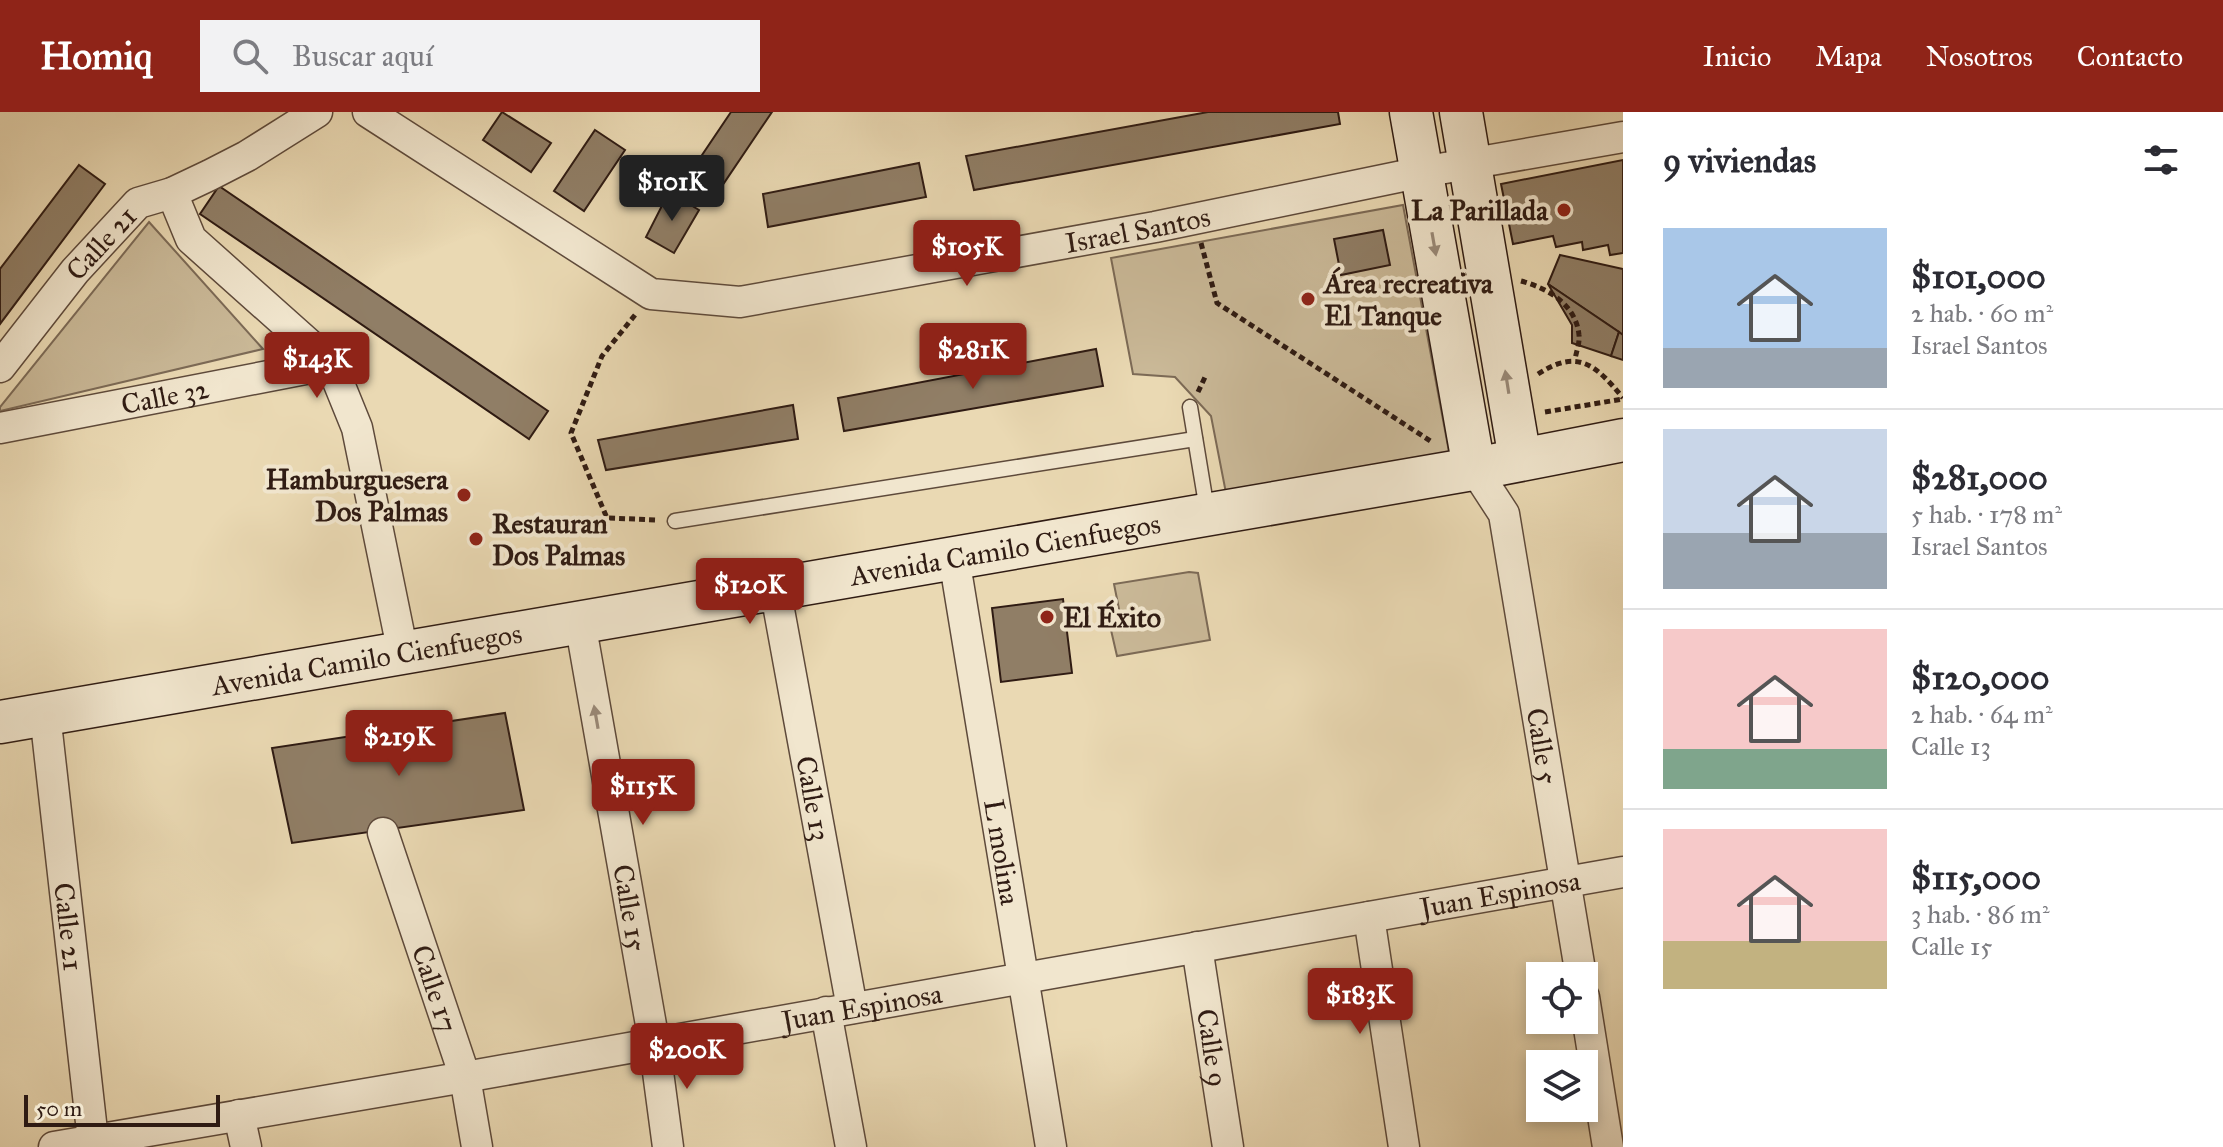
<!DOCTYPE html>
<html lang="es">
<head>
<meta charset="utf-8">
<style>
	:root { --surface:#fff; --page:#f2f2f3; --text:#2b2b33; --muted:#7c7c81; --line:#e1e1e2; --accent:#8f2418 }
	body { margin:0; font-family:"IM FELL Great Primer",serif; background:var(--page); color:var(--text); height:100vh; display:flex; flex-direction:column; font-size:30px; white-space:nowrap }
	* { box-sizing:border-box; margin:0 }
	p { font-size:26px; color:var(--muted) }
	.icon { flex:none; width:44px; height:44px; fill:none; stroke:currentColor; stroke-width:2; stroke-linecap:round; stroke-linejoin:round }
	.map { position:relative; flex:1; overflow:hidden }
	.drawer { display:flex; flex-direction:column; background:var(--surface); width:600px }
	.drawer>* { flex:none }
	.tools { position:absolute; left:1526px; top:850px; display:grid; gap:16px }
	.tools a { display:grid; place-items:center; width:72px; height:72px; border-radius:0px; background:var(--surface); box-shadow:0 4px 12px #0003; font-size:40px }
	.scale { position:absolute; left:24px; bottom:20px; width:196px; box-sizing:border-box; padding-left:8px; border:4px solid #2f1b13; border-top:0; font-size:22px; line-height:28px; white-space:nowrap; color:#2f1b13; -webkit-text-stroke:6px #f1e6ce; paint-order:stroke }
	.price { position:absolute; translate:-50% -68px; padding:0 18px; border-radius:8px; background:var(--accent); color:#fff; font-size:26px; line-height:52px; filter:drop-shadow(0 2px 4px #0008) }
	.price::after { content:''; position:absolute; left:50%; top:48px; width:24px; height:18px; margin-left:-12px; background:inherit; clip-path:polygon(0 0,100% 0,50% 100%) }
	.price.current { background:#222; color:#fff }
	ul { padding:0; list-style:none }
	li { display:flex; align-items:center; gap:24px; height:200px; padding:0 40px }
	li+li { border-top:2px solid var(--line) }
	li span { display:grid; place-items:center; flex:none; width:224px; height:160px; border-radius:0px; color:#555 }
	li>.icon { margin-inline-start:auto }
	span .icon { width:96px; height:96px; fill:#fffc; stroke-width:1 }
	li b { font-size:34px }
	h2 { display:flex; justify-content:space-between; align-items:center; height:96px; padding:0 40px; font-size:34px }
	header { display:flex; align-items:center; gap:48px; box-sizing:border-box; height:112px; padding:0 40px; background:var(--accent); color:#fff }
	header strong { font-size:38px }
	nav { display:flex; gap:44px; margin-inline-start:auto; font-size:28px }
	.search { width:560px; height:72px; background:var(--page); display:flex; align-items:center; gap:20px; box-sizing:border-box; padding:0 28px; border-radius:0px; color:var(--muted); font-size:30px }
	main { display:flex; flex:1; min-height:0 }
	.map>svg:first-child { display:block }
	.green { fill:#cab998; stroke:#7c6a56; stroke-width:2 }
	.building { fill:#907e66; stroke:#2f1b13; stroke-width:2 }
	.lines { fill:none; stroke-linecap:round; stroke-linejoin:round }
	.lane-casing { stroke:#5e4a3b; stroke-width:17 }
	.street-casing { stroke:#5e4a3b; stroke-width:33 }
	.secondary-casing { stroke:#2f1b13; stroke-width:45 }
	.path { stroke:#2f1b13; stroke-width:5; stroke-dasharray:6 4; stroke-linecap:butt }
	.lane { stroke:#f1e6ce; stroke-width:14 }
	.street { stroke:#f1e6ce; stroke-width:30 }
	.secondary { stroke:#f1e6ce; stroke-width:42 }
	.oneway { fill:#9a8b7a }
	.poi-dot { fill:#8f2418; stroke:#f1e6ce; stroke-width:3 }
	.labels { text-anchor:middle; stroke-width:8; stroke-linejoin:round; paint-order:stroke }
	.poi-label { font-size:28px; font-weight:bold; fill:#2f1b13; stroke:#f1e6ce; text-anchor:start }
	.street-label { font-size:28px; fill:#2f1b13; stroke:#f1e6ce }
</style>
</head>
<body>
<header>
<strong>Homiq</strong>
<div class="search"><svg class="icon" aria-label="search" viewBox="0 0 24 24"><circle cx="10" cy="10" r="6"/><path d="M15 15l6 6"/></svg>Buscar aquí</div>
<nav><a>Inicio</a><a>Mapa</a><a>Nosotros</a><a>Contacto</a></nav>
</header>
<main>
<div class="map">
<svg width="1623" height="1035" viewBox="0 0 1623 1035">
	<rect width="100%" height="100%" fill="#ead9b3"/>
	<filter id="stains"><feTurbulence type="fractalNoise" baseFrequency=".0025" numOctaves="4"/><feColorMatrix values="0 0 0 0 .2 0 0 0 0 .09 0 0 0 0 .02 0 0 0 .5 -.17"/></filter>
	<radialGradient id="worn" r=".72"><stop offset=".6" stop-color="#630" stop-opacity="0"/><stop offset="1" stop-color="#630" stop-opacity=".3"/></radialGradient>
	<!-- green -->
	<g class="green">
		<polygon points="1403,93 1449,340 1226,381 1211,304 1175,265 1133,262 1111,146"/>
		<polygon points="149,110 263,237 0,299 0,295"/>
		<polygon points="1189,460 1198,461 1210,528 1117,544 1108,505 1120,502 1114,472"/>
	</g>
	<!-- building -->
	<g class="building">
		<polygon points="502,0 551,31 531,60 483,28"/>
		<polygon points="731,0 772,0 724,71 696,52"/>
		<polygon points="1208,0 1338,0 1340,12 974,78 966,44"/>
		<polygon points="595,18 625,38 584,99 554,79"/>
		<polygon points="1623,48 1623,141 1610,143 1608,133 1583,138 1582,130 1556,135 1553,124 1513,132 1501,72"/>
		<polygon points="919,51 926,85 768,115 763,82"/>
		<polygon points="79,53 105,72 0,212 0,157"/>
		<polygon points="219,74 548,299 529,327 200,102"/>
		<polygon points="669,80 699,98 674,141 646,125"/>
		<polygon points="1383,118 1390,153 1341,163 1334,127"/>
		<polygon points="1560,143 1623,157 1623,223 1548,172"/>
		<polygon points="1548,172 1619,220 1611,244 1572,231 1572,213"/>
		<polygon points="1619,220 1623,223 1623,248 1611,244"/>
		<polygon points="1096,237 1103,274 844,319 838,286"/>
		<polygon points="793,293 798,327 606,358 598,328"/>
		<polygon points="1063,487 1072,561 1001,570 992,496"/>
		<polygon points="505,601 524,698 292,731 272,636"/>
	</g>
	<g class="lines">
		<defs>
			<g id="lane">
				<polyline points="1190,295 1207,398"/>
				<polyline points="675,409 1195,327"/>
			</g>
			<g id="street">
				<path id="s1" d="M368 0 651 182 740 190 1155 115 1422 60 1623 25"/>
				<polyline points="172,81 191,127 331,252 357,316 403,541"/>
				<path id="s2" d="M0 255 75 159 138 91 172 81 210 63 247 44 317 0"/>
				<path id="s3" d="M0 316 331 252"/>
				<path id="s4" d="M1474 356 1504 402 1581 864"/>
				<path id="s5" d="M954 446 1051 1035"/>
				<path id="s6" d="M775 476 852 896"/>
				<path id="s7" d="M580 510 654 930 668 1035"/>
				<path id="s8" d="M45 602 93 1028"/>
				<path id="s9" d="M383 721 465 965 477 1035"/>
				<polyline points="1369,805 1404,1035"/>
				<path id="s10" d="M1197 835 1228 1035"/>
				<polyline points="1584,885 1608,1035"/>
				<polyline points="826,900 851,1035"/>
				<polyline points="239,1003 246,1035"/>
				<path id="s11" d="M54 1035 465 965 1623 760"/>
			</g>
			<g id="secondary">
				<polyline points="1411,0 1474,356"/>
				<polyline points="1461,0 1520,347"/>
				<path id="s12" d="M0 610 1490 354 1623 328"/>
			</g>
		</defs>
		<!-- lane casing -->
		<use href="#lane" class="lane-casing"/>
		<!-- street casing -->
		<use href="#street" class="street-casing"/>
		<!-- secondary casing -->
		<use href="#secondary" class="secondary-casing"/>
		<!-- path -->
		<g class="path">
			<polyline points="1201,131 1217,191 1432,330"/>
			<path d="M1521 169C1547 176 1576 192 1579 223 1580 231 1576 240 1575 248"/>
			<polyline points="635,203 602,244 571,321 607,406 658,408"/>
			<path d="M1538 262C1578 236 1596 253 1623 286"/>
			<polyline points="1198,280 1206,263"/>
			<polyline points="1545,300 1623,287"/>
		</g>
		<!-- lane -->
		<use href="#lane" class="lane"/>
		<!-- street -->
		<use href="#street" class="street"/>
		<!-- secondary -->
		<use href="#secondary" class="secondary"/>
	</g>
	<!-- one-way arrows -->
	<defs><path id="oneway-solid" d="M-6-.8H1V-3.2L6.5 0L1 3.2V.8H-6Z" transform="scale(2)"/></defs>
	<g class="oneway">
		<use href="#oneway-solid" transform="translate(1434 132) rotate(80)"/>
		<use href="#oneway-solid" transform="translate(1507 270) rotate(-99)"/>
		<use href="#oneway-solid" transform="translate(596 605) rotate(-100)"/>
	</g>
	<!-- markers -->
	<g class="poi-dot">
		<circle cx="1564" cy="98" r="8"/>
		<circle cx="1308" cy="187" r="8"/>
		<circle cx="464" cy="383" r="8"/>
		<circle cx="476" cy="427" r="8"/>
		<circle cx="1047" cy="505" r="8"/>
	</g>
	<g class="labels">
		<!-- poi labels -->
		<g class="poi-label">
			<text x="1548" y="108" text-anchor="end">La Parillada</text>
			<text x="1324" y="181">Área recreativa<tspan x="1324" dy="32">El Tanque</tspan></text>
			<text x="448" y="377" text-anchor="end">Hamburguesera<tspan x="448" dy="32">Dos Palmas</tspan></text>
			<text x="492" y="421">Restauran<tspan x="492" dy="32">Dos Palmas</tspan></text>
			<text x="1063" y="515">El Éxito</text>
		</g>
		<!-- street labels -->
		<g class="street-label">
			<text dy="10" stroke="none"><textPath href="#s1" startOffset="830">Israel Santos</textPath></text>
			<text dy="10" stroke="none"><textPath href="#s2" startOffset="160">Calle 21</textPath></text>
			<text dy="10" stroke="none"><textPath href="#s3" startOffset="168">Calle 32</textPath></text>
			<text dy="10" stroke="none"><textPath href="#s12" startOffset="1020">Avenida Camilo Cienfuegos</textPath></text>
			<text dy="10" stroke="none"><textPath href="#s12" startOffset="372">Avenida Camilo Cienfuegos</textPath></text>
			<text dy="10" stroke="none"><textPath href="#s4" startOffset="290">Calle 5</textPath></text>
			<text dy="10" stroke="none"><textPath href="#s6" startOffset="214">Calle 13</textPath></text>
			<text dy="10" stroke="none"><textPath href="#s5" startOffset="298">L molina</textPath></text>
			<text dy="10" stroke="none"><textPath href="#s11" startOffset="1468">Juan Espinosa</textPath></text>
			<text dy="10" stroke="none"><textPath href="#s7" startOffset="290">Calle 15</textPath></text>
			<text dy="10" stroke="none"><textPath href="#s8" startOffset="214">Calle 21</textPath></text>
			<text dy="10" stroke="none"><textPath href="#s9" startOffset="164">Calle 17</textPath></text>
			<text dy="10" stroke="none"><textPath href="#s11" startOffset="820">Juan Espinosa</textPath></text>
			<text dy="10" stroke="none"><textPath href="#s10" startOffset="102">Calle 9</textPath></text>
		</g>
	</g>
	<rect width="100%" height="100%" filter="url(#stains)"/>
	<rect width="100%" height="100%" fill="url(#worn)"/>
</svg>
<div class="tools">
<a><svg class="icon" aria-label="locate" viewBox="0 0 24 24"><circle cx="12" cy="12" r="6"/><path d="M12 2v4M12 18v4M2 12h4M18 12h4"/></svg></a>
<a><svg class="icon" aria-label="layers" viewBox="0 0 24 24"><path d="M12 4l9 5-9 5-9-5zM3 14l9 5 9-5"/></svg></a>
</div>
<div class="scale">50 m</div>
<b class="price current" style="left:672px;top:111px">$101K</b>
<b class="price" style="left:967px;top:176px">$105K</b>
<b class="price" style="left:973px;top:279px">$281K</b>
<b class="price" style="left:317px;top:288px">$143K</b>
<b class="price" style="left:750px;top:514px">$120K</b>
<b class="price" style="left:399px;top:666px">$219K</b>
<b class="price" style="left:643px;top:715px">$115K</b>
<b class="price" style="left:1360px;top:924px">$183K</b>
<b class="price" style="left:687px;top:979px">$200K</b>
</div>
<section class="drawer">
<h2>9 viviendas<svg class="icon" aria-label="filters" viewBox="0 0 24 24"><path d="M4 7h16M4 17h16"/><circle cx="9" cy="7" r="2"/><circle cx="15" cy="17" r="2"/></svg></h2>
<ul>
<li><span style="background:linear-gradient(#a9c7e8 75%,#9aa5b1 0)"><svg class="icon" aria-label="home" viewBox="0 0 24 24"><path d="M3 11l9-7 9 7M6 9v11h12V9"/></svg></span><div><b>$101,000</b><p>2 hab. · 60 m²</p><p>Israel Santos</p></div></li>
<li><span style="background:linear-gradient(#c9d6e8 65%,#9aa5b1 0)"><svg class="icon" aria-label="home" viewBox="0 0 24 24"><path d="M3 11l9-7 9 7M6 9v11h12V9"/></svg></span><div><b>$281,000</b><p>5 hab. · 178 m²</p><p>Israel Santos</p></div></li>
<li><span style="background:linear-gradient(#f6c9c9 75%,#7fa58c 0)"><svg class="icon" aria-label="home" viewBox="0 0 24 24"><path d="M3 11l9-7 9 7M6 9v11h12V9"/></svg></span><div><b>$120,000</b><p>2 hab. · 64 m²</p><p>Calle 13</p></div></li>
<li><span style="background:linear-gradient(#f6c9c9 70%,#c2b280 0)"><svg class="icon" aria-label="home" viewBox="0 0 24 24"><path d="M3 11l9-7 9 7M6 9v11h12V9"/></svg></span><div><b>$115,000</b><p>3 hab. · 86 m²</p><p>Calle 15</p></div></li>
</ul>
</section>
</main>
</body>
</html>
